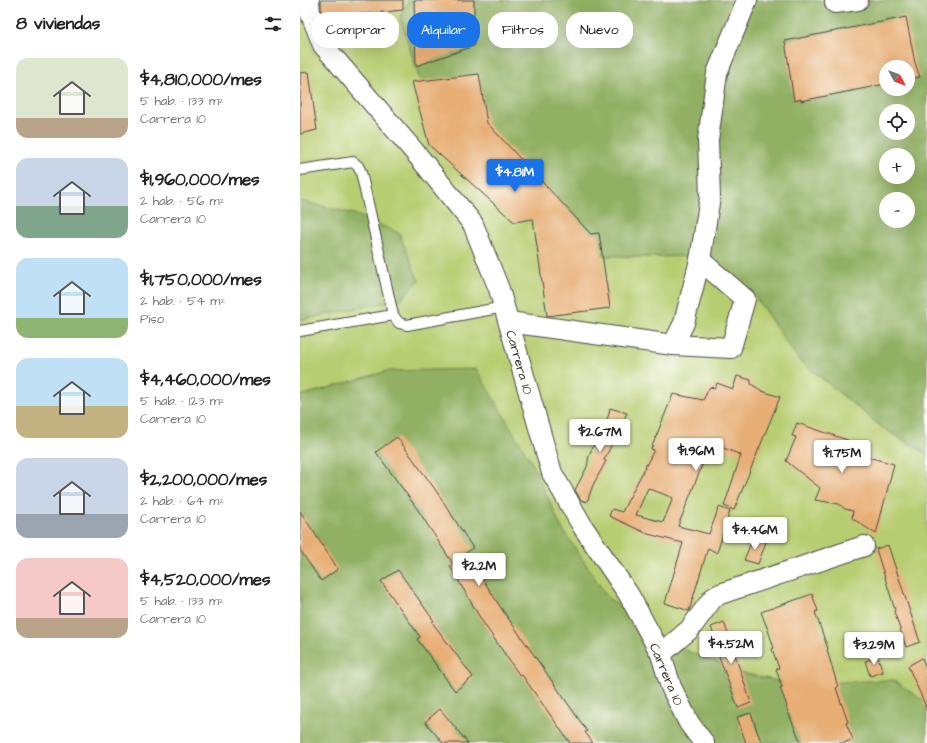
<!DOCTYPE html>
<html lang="es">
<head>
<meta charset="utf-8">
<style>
	:root { --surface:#fff; --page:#f2f2f2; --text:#222; --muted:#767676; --accent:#1a73e8 }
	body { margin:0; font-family:"Architects Daughter",sans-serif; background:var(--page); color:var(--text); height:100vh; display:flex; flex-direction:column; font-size:15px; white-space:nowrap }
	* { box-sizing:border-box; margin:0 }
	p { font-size:13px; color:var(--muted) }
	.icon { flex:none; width:22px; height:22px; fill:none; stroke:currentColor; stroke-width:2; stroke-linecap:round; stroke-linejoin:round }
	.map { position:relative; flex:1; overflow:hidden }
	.sheet { display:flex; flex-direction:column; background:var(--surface); width:300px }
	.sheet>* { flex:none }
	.hud { position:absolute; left:12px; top:12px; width:380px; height:36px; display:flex; gap:8px }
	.needle { width:26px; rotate:131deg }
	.tools { position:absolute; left:579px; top:60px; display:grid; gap:8px }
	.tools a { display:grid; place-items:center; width:36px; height:36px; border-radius:50%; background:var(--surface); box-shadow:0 4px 16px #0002; font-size:20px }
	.price { position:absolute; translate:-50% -34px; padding:0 9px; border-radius:4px; background:#fff; color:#222; font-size:13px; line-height:26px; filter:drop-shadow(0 1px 2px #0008) }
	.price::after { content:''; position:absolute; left:50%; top:24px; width:12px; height:9px; margin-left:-6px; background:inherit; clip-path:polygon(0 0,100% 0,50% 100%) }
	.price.active { background:var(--accent); color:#fff }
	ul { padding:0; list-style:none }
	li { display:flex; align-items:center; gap:12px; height:100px; padding:0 16px }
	li span { display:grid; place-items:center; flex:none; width:112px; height:80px; border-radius:12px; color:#555 }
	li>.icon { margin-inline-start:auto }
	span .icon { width:48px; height:48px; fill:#fffc; stroke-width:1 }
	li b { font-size:17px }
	h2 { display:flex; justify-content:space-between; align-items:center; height:48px; padding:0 16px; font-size:17px }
	.tag { padding:0 14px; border-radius:16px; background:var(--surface); box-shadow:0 4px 16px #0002; font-size:14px; line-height:36px }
	.tag.active { background:var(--accent); color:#fff }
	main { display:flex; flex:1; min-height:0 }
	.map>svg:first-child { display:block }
	.green { fill:#b7cd71; stroke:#717c4e }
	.forest { fill:#91b063; stroke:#5e6e47; fill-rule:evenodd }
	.building { fill:#e7ae75; fill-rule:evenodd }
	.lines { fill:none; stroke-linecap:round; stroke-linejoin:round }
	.service-casing { stroke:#494744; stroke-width:12 }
	.minor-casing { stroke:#494744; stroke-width:22 }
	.service { stroke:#fff; stroke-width:10 }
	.minor { stroke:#fff; stroke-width:20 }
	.labels { text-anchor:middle; stroke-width:3.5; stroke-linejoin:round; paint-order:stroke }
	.street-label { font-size:13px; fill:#2b2b2b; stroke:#fdfcf7 }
</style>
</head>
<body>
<main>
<section class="sheet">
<h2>8 viviendas<svg class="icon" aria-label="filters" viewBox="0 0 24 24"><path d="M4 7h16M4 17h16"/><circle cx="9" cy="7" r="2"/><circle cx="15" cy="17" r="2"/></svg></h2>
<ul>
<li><span style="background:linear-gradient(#dfe7d0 75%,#b9a48a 0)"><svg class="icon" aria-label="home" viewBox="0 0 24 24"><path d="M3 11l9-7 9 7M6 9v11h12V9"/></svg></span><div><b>$4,810,000/mes</b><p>5 hab. · 133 m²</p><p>Carrera 10</p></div></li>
<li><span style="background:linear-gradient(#c9d6e8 60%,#7fa58c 0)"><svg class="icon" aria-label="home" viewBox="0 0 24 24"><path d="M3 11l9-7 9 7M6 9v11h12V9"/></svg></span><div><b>$1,960,000/mes</b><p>2 hab. · 56 m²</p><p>Carrera 10</p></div></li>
<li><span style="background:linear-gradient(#bfe0f5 75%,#8fb573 0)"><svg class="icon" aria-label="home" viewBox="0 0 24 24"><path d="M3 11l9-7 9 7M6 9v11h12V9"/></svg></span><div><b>$1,750,000/mes</b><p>2 hab. · 54 m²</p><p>Piso</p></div></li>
<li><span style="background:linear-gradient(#bfe0f5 60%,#c2b280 0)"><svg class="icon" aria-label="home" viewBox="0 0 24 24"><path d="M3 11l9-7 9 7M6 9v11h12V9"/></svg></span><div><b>$4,460,000/mes</b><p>5 hab. · 123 m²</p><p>Carrera 10</p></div></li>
<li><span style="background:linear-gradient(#c9d6e8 70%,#9aa5b1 0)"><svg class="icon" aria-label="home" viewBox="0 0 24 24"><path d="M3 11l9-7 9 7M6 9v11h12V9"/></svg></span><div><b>$2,200,000/mes</b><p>2 hab. · 64 m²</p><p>Carrera 10</p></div></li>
<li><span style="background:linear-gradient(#f6c9c9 75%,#b9a48a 0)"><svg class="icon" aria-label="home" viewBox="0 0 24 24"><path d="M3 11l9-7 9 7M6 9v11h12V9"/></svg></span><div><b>$4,520,000/mes</b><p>5 hab. · 133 m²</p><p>Carrera 10</p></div></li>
</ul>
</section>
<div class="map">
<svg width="627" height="743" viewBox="0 0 627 743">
	<rect width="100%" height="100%" fill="#fdfcf7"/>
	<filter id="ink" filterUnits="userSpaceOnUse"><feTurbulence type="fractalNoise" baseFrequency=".025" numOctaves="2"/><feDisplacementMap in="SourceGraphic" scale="8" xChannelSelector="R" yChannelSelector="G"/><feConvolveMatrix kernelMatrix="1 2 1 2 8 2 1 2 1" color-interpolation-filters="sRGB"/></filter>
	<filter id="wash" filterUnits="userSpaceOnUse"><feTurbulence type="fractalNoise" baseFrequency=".012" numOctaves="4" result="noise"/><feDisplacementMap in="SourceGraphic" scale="16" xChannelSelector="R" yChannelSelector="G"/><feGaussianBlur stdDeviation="0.9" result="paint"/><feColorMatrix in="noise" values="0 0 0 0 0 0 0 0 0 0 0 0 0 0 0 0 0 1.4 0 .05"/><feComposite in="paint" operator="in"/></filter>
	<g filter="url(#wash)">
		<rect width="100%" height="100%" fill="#f1e8cf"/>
		<!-- green -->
		<polygon class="green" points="0,0 109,0 100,17 125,96 172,152 265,254 342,257 408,256 454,295 498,359 583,428 627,454 627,703 621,700 502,684 491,684 433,671 423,665 370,644 308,598 261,527 232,463 88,371 0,396 0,320 101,299 54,214 0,201"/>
		<!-- forest -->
		<g class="forest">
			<path d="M109 0H627V454L583 428 498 359 454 295 408 256 342 257 265 254 172 152 125 96 100 17ZM586 67H608V89H586ZM586 111H608V133H586ZM586 155H608V177H586ZM586 199H608V221H586Z"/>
			<polygon points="0,201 54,214 99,233 119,281 101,299 0,320"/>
			<polygon points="176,369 232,463 261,527 308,598 369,644 423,665 433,671 491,684 593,680 627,703 627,743 0,743 0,396 88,371"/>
		</g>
		<g id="blocks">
			<!-- building -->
			<g class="building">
				<polygon points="21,0 103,0 103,10 25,18 21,9"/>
				<polygon points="114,0 174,0 174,46 116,66"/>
				<polygon points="606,17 615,63 620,77 608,79 608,67 586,67 586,84 501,101 501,99 494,101 485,41"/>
				<polygon points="9,72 17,130 0,134 0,73"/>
				<polygon points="179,74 187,123 291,234 299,233 310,308 247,316 233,219 214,222 129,145 112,82"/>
				<path d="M437 376 451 380V384L462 391 480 397 434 510 424 506 441 455 411 443 378 526 409 534 419 507 430 511 417 553 408 548 389 611 365 603 383 543 348 534 309 516 312 509 322 512 354 450 351 449 373 394 403 400 410 387 415 388 417 383 433 389ZM348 488 373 498 363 522 336 515Z"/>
				<polygon points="310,408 327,413 304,460 306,461 293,485 287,502 281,500 275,490 287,467 289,455 308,417"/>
				<polygon points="497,423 550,441 545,451 594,464 576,534 552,518 553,511 545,509 539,504 515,500 520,488 486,461 496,437 492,436"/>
				<polygon points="97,437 137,492 173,548 166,553 201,608 287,731 285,732 293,743 270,743 222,675 220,676 182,621 150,566 153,564 118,510 76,452"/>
				<polygon points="0,511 38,569 21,581 0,550"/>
				<polygon points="453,538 466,542 458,564 444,560"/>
				<polygon points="588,545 620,642 606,647 594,611 595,610 576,549"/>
				<polygon points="98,570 134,621 132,622 173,677 155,691 117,639 120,637 81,581"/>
				<polygon points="512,594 518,611 515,612 528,649 527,650 538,687 536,688 548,722 546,723 553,739 544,743 501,743 486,707 487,706 480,688 482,687 476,669 479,668 472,649 474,648 468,630 461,612"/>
				<polygon points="424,622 451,703 438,708 416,648 418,647 411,627"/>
				<polygon points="578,657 583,672 570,676 565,661"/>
				<polygon points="622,658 627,670 627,709 608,666"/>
				<polygon points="140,709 168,743 143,743 125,722"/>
				<polygon points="451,713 458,734 462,743 446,743 437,717"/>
			</g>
		</g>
	</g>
	<g filter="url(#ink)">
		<use href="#blocks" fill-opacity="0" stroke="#494744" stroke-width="1"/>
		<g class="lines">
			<defs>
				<g id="service">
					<polyline points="0,170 53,162 58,166 61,172 93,315 99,323 107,325 204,307"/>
					<polyline points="0,331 93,315"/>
				</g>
				<g id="minor">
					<polyline points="9,0 10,12 23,45 119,157 173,224 199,289 252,473 283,527 329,595 361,654 371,687 389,723 404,743"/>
					<polyline points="535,3 558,0"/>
					<polyline points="209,322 373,345 431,348 445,299 400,260"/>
					<polyline points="373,345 384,323 400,260 410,197 408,140 417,73 447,0"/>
					<polyline points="361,654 390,629 413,598 420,594 564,546"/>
				</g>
			</defs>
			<!-- service casing -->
			<use href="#service" class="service-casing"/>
			<!-- minor casing -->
			<use href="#minor" class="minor-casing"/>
			<!-- service -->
			<use href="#service" class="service"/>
			<!-- minor -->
			<use href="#minor" class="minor"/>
		</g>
	</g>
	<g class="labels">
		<!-- street labels -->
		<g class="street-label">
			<text transform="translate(220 362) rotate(74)" y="5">Carrera 10</text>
			<text transform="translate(367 674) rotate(67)" y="5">Carrera 10</text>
		</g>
	</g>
</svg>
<div class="tools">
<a><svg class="needle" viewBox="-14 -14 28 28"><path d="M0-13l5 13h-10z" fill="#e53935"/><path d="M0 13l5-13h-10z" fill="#767676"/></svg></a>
<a><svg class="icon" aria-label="locate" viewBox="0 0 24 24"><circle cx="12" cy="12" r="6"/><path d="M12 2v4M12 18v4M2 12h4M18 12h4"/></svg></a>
<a>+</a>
<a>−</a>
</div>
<b class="price active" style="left:215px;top:193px">$4.81M</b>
<b class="price" style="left:300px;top:453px">$2.67M</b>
<b class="price" style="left:396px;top:472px">$1.96M</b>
<b class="price" style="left:542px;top:474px">$1.75M</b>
<b class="price" style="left:455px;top:551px">$4.46M</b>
<b class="price" style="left:179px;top:587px">$2.2M</b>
<b class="price" style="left:431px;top:665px">$4.52M</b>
<b class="price" style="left:574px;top:666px">$3.29M</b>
<div class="hud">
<a class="tag">Comprar</a>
<a class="tag active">Alquilar</a>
<a class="tag">Filtros</a>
<a class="tag">Nuevo</a>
</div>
</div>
</main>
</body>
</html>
